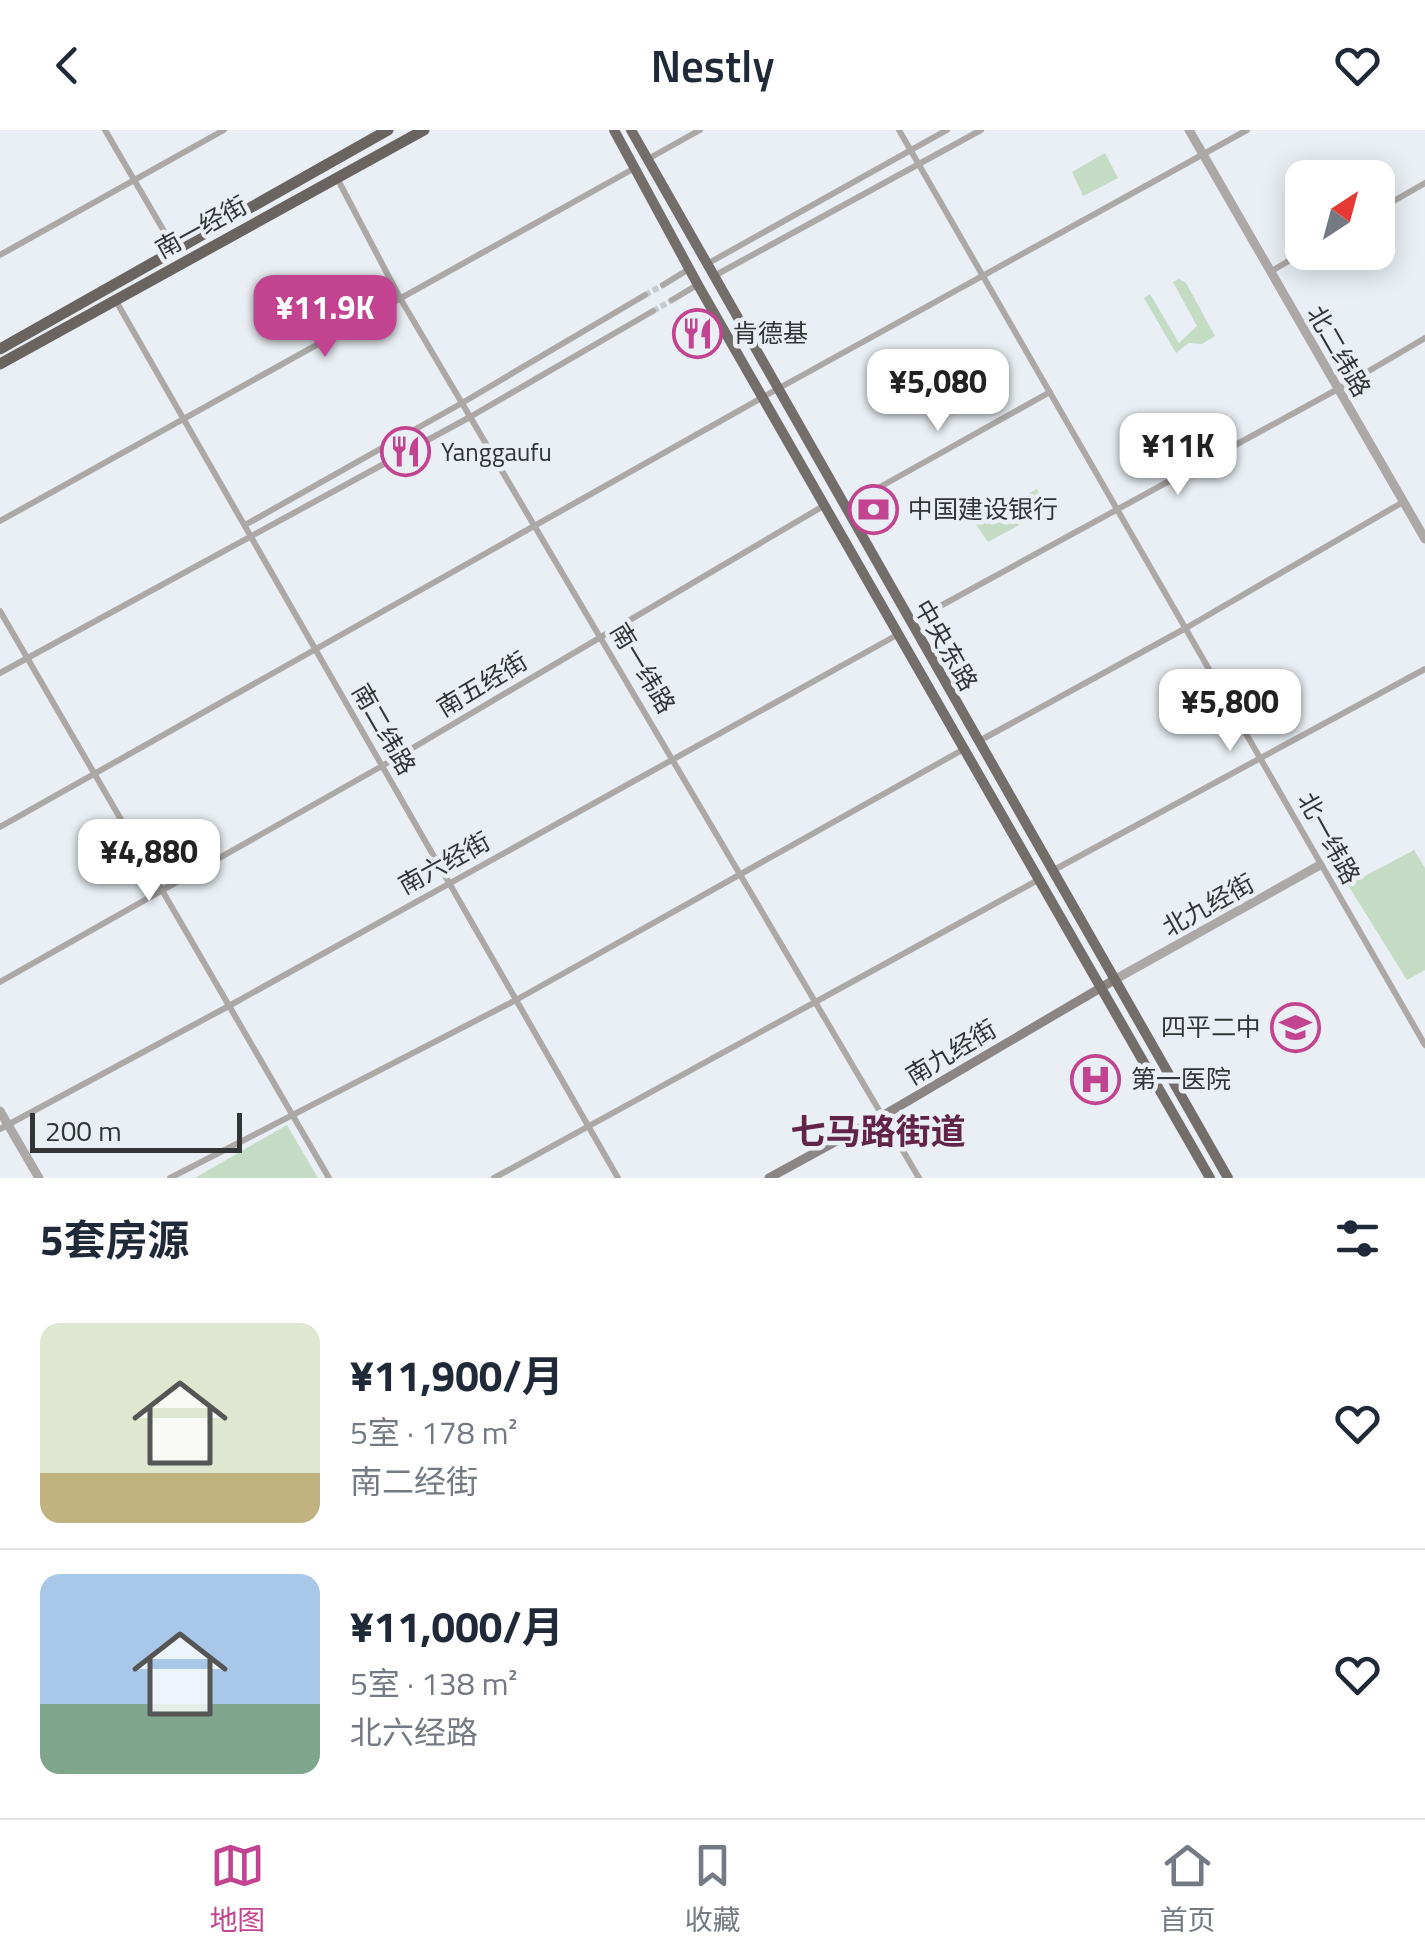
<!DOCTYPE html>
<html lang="zh">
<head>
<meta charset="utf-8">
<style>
	:root { --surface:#fff; --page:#f6f6f7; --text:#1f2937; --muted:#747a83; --line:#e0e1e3; --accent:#c24491 }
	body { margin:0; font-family:"Titillium Web","Noto Sans SC",sans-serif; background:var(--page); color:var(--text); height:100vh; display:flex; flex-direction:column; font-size:38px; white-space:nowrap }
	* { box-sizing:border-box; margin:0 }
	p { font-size:32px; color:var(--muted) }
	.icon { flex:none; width:55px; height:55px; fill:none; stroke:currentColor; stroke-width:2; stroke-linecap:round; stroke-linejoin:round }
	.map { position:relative; height:1048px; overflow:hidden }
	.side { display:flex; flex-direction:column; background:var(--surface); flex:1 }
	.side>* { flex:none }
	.needle { width:65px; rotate:36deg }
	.buttons { position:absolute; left:1285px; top:30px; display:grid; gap:20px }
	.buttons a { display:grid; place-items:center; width:110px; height:110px; border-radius:20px; background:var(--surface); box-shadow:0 5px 25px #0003; font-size:50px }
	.scale { position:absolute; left:30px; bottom:25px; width:212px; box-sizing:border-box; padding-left:10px; border:5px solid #323436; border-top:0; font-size:28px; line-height:35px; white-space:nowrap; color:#323436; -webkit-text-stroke:8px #e9eff4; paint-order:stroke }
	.price { position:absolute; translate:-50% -85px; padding:0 22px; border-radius:20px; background:#fff; color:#222; font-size:32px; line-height:65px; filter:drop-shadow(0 2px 5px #0008) }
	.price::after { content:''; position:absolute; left:50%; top:60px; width:30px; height:22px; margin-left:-15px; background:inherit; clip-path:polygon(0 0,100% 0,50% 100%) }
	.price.on { background:var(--accent); color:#fff }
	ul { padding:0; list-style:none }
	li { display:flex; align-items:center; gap:30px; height:250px; padding:0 40px }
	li+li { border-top:2px solid var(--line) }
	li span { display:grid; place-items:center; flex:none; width:280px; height:200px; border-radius:20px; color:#555 }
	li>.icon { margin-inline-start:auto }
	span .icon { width:120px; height:120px; fill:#fffc; stroke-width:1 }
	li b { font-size:42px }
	h2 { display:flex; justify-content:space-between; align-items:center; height:120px; padding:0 40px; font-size:42px }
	header { display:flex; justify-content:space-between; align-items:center; height:130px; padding:0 40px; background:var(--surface); font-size:45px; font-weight:600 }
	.tabs { display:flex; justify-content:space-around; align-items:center; height:140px; border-top:2px solid var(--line); background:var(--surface); font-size:28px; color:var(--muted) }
	.tabs a { display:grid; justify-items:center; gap:5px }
	.tabs .on { color:var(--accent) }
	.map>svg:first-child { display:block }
	.green { fill:#c4dbc4 }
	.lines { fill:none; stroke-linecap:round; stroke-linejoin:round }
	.minor-tunnel { stroke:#c4cace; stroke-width:6; stroke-dasharray:6 3; stroke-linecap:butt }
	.minor { stroke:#aba8a6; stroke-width:6 }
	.tertiary { stroke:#aba8a6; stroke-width:9 }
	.secondary { stroke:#8b8684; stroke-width:9 }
	.primary { stroke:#746e6b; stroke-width:10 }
	.trunk { stroke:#6a6460; stroke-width:11 }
	.labels { text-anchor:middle; stroke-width:9; stroke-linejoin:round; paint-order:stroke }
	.street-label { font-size:25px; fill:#323436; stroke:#e9eff4 }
	.poi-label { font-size:25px; fill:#323436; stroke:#e9eff4; text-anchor:start }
	.district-label { font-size:35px; font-weight:bold; fill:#612448; stroke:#e9eff4 }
</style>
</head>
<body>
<header><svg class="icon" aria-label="back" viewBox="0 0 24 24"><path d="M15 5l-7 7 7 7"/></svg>Nestly<svg class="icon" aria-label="heart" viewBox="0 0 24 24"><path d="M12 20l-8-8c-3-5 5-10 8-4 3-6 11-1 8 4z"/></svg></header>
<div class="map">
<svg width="1425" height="1048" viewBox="0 0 1425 1048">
	<rect width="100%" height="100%" fill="#e9eff4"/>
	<!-- green -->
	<g class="green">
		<polygon points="1105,23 1118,48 1083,66 1072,42"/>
		<polygon points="1179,149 1186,153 1215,206 1202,214 1189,213 1176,223 1144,168 1150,164 1179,213 1197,196 1173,152"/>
		<polygon points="1037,359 1049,379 988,412 975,393"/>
		<polygon points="1414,720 1425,738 1425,840 1407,850 1348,755"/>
		<polygon points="287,995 318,1048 195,1048"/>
	</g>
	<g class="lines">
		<!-- minor-tunnel -->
		<g class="minor-tunnel">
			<polyline points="645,165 663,155"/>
			<polyline points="653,181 672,170"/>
		</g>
		<!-- minor -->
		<g class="minor">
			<polyline points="105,0 175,120"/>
			<polyline points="899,0 1425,915"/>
			<polyline points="648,29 700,0"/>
			<polyline points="337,48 400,168 919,1048"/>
			<polyline points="1378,80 1425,53"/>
			<polyline points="0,125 224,0"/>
			<polyline points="707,134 947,0"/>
			<polyline points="1270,142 1304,122"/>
			<polyline points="714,146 981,0"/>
			<polyline points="663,155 689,139"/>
			<polyline points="672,170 697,155"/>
			<polyline points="116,171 618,1048"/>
			<polyline points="846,376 1050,262"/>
			<polyline points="0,391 633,39"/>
			<polyline points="245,395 462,273 645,165"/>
			<polyline points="0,481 329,1048"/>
			<polyline points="911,492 1338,259 1425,208"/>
			<polyline points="0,543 470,287 653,181"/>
			<polyline points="979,611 1186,498 1403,372"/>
			<polyline points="0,697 763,267 1247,0"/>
			<polyline points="1052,741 1425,539"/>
			<polyline points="0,852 382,636 825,375"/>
			<polyline points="0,999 227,877 897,505"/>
			<polyline points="170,1048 516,870 964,619"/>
			<polyline points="494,1048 1038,750"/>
		</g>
		<!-- tertiary -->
		<g class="tertiary">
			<polyline points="1189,0 1425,409"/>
			<polyline points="1114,850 1320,735"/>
			<polyline points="0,981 39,1048"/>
		</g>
		<!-- secondary -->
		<polyline class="secondary" points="769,1048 884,985 1114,850"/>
		<!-- primary -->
		<g class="primary">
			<polyline points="614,0 698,155 1210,1048"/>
			<polyline points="631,0 1228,1048"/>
		</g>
		<!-- trunk -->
		<g class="trunk">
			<polyline points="0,219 388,0"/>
			<polyline points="0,234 424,0"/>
		</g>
	</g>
	<!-- icons -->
	<defs>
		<symbol id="restaurant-ring" viewBox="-11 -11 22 22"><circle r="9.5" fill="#e9eff4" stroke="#c24491" stroke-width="1.5"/><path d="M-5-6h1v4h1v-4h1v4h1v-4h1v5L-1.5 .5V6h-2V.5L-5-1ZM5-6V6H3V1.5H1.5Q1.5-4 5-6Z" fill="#c24491"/></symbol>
		<symbol id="bank-ring" viewBox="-11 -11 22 22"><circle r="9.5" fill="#e9eff4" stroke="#c24491" stroke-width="1.5"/><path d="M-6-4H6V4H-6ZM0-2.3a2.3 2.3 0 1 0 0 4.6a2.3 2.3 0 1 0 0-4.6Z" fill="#c24491"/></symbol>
		<symbol id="school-ring" viewBox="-11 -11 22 22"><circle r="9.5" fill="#e9eff4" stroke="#c24491" stroke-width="1.5"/><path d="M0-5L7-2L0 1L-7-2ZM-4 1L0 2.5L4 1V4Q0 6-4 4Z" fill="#c24491"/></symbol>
		<symbol id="hospital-ring" viewBox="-11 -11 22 22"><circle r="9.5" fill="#e9eff4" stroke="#c24491" stroke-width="1.5"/><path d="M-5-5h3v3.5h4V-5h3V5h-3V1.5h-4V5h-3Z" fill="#c24491"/></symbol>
	</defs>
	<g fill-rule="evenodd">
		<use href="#restaurant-ring" x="670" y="176" width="55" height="55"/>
		<use href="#restaurant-ring" x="378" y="294" width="55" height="55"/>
		<use href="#bank-ring" x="846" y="352" width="55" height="55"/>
		<use href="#school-ring" x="1268" y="870" width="55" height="55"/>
		<use href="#hospital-ring" x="1068" y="922" width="55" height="55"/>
	</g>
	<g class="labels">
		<!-- street labels -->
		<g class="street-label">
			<text transform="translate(201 97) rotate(-29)" y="9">南一经街</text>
			<text transform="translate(1339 221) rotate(60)" y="9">北二纬路</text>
			<text transform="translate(946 515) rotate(60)" y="9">中央东路</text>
			<text transform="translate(643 538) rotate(59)" y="9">南一纬路</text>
			<text transform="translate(482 554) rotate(-31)" y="9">南五经街</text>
			<text transform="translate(384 599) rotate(60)" y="9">南二纬路</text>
			<text transform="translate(1329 708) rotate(61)" y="9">北一纬路</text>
			<text transform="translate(444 733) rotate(-29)" y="9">南六经街</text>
			<text transform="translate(1208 775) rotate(-29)" y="9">北九经街</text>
			<text transform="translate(951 922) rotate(-31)" y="9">南九经街</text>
		</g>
		<!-- poi labels -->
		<g class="poi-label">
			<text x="733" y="212">肯德基</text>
			<text x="441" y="331">Yanggaufu</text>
			<text x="908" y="388">中国建设银行</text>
			<text x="1261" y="906" text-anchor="end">四平二中</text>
			<text x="1131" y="958">第一医院</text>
		</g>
		<!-- district labels -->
		<g class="district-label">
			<text x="878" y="1014">七马路街道</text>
		</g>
	</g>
</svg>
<div class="buttons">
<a><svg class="needle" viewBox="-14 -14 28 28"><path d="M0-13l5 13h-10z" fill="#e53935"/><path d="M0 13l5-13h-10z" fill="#747a83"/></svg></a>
</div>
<div class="scale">200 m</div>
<b class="price on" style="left:325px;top:230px">¥11.9K</b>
<b class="price" style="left:938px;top:304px">¥5,080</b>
<b class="price" style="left:1178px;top:368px">¥11K</b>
<b class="price" style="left:1230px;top:624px">¥5,800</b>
<b class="price" style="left:149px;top:774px">¥4,880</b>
</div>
<section class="side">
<h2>5套房源<svg class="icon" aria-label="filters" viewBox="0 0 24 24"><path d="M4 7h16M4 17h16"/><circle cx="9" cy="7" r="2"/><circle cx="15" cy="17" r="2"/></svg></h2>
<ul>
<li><span style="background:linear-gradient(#dfe7d0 75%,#c2b280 0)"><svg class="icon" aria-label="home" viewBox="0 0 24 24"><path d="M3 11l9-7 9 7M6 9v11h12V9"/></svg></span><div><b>¥11,900/月</b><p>5室 · 178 m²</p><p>南二经街</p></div><svg class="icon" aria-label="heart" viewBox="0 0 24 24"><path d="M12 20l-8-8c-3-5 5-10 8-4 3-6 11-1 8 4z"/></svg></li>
<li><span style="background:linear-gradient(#a9c7e8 65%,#7fa58c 0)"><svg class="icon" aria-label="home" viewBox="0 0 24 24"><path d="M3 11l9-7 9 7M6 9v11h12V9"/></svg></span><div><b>¥11,000/月</b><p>5室 · 138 m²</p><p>北六经路</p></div><svg class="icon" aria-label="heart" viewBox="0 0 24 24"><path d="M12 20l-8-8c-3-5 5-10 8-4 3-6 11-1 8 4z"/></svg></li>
</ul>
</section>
<nav class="tabs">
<a class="on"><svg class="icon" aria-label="map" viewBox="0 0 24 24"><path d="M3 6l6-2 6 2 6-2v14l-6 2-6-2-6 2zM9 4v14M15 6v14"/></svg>地图</a>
<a><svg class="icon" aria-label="saved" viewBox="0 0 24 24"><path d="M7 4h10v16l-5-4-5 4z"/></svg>收藏</a>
<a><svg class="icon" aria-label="home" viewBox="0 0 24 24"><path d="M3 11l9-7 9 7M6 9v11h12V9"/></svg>首页</a>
</nav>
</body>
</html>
